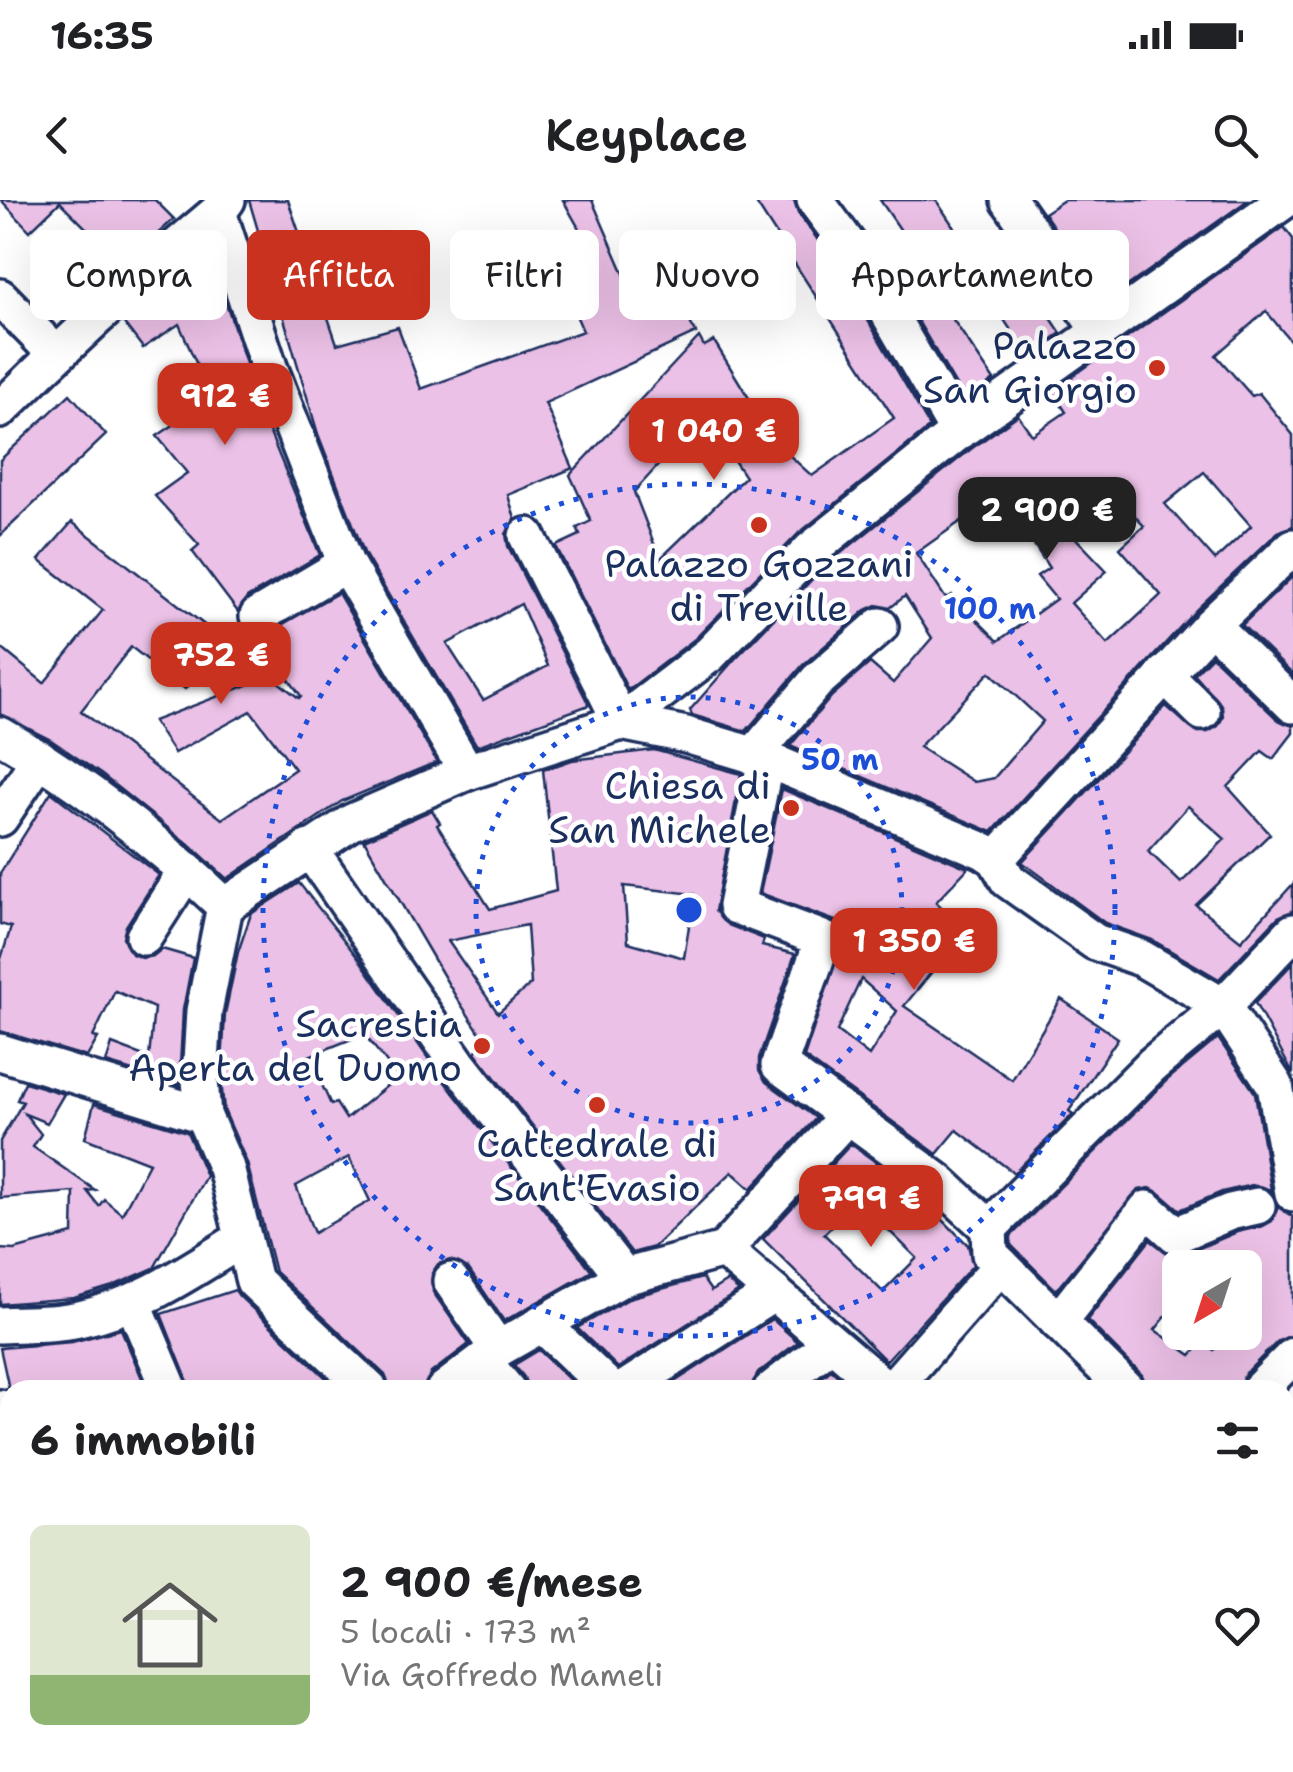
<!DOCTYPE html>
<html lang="it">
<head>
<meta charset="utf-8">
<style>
	:root { --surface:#fff; --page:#f2f2f2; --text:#202124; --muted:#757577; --accent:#c8321e }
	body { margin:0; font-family:"Shantell Sans",sans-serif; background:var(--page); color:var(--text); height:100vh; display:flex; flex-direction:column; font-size:38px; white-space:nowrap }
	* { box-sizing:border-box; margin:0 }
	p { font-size:32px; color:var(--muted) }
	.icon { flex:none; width:55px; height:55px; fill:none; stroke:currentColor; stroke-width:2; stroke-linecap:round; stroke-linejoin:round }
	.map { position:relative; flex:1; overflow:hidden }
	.details { position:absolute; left:0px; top:1180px; width:1295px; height:392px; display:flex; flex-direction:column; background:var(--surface); border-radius:30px 30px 0 0; box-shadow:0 10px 40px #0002 }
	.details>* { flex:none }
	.hud { position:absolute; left:30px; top:30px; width:1235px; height:90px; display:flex; gap:20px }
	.needle { width:65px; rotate:219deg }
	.tools { position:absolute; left:1162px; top:1050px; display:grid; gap:20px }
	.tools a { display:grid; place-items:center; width:100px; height:100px; border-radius:15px; background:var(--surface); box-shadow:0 10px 40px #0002; font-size:50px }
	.price { position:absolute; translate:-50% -85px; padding:0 22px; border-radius:20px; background:var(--accent); color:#fff; font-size:32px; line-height:65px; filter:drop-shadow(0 2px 5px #0008) }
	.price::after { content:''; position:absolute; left:50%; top:60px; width:30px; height:22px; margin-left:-15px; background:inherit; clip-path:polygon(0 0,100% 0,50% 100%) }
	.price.active { background:#222; color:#fff }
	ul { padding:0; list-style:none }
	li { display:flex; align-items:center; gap:30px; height:250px; padding:0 30px }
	li span { display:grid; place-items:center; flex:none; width:280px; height:200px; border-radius:15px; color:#555 }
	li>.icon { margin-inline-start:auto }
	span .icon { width:120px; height:120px; fill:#fffc; stroke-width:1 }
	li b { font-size:42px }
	h2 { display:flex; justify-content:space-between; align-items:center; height:120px; padding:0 30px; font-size:42px }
	.tag { padding:0 35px; border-radius:15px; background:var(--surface); box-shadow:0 10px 40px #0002; font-size:35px; line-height:90px }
	.tag.active { background:var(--accent); color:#fff }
	.status { display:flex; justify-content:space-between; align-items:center; height:70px; padding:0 50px; background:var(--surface); direction:ltr }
	.status svg { height:28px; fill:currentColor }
	header { display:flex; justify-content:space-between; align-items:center; height:130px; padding:0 30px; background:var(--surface); font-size:45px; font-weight:600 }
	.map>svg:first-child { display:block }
	.building { fill:#ecc1e7; stroke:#1b2f5e; stroke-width:2.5; fill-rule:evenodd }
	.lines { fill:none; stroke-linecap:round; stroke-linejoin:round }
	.minor-casing { stroke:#1b2f5e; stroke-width:42 }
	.minor { stroke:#fff; stroke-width:35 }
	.ring { fill:none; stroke:#1d4ed8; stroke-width:5; stroke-dasharray:5 10 }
	.poi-dot { fill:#c8321e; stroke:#fff; stroke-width:4 }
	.labels { text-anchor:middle; stroke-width:9; stroke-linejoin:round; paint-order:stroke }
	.poi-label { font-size:38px; fill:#1b2f5e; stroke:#fff; text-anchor:end }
	.centre { fill:#1d4ed8; stroke:#fff; stroke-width:5 }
	.ring-label { font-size:30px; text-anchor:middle; font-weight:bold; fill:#1d4ed8; stroke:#fff; stroke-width:9; stroke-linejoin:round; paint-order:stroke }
</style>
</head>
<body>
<div class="status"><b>16:35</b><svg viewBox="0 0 49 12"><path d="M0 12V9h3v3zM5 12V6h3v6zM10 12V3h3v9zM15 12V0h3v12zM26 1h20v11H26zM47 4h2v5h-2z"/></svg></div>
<header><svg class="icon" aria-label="back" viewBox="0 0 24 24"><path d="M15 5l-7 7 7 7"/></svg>Keyplace<svg class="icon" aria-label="search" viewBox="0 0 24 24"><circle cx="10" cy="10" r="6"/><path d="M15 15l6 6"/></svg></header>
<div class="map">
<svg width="1293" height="1572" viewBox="0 0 1293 1572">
	<rect width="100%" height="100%" fill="#fff"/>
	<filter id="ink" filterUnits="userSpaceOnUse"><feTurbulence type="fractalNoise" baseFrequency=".01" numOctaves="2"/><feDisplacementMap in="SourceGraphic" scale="20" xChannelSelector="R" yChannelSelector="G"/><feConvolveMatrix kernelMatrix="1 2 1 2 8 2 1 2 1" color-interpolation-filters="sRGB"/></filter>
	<g filter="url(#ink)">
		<!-- building -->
		<g class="building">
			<polygon points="1,0 155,0 174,19 91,94 68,70 99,41 60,2 30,31"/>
			<path d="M249 0H288L337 144 398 127 421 189 583 131 550 56 586 41 563 0H592L638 106 672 91 696 133 545 203 573 268 508 295 515 319 506 334 508 346 589 505 477 546 365 355 318 234ZM521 404 548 466 483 500 447 444Z"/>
			<path d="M754 0H794L798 13 834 62 930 227 798 334 696 438 628 490 556 346 580 335 577 328 591 321 570 275 699 137 704 146 714 141 777 244 812 276 894 218ZM704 215 745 277 660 359 634 292Z"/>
			<polygon points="880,0 936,0 975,59 1000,42 1061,133 1028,156 968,65 933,90 994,180 965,201 879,55 904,35"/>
			<polygon points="1064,0 1248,0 1105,102 1044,13"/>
			<path d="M1284 27 1293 39V144L1266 111 1216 155 1252 196 1259 193 1293 235V326L1278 332 1196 410 992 632 790 546 832 496 870 463 893 483 932 438 905 396 890 408 877 405 866 410 803 465 746 531 692 515 690 510 734 460 825 366 971 249 1018 215 1032 235 1066 212 1052 191ZM1204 272 1251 326 1215 360 1165 304ZM1001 293 1049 368 1037 376 1056 399 998 441 952 395 946 399 916 353ZM1114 294 1144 326 1120 348 1161 395 1108 444 1071 403 1107 371 1071 333ZM990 472 1043 521 994 578 974 582 919 547Z"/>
			<polygon points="208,48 265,221 320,355 247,398 238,412 192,351 199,345 155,296 187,273 157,236 212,199 179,124 143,148 123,122"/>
			<polygon points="70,194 106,235 0,336 0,260"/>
			<polygon points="72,322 225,441 185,489 131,447 81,511 222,619 295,569 251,511 174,553 153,521 248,485 264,471 299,498 301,496 276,462 279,459 261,436 338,393 437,562 342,601 227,679 199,653 102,575 51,540 0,514 0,447 44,483 103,410 39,360"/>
			<polygon points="1293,376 1293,475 1242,425"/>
			<path d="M1212 456 1278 520 1293 526V533L1273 559 1262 551 1228 587 1270 634 1196 705 1241 741 1293 684V711L1278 717 1219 779 1152 740 1105 723 1022 662 1166 506 1196 532H1208L1218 526 1223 517 1222 506 1194 474ZM1188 606 1225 639 1181 683 1148 651Z"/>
			<path d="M654 550 741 574 715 711 728 725 764 739 762 746 795 754 759 858V870L766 882 816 918 751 989 732 972 654 1047 632 1053 475 852 485 840 456 797 364 640 432 610 440 623 437 625 490 709 556 691 543 570 572 560ZM624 686 694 694 684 758 628 742ZM527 725 531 784 498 813 448 741Z"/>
			<path d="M782 589 968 668 936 702 966 730 904 806 1012 880 1061 799 1118 838 1069 911 1073 914 1014 973 957 930 937 954 804 857 844 736 838 722 760 693ZM861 779 897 811 869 856 837 831Z"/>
			<polygon points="51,592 159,675 126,726 123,737 132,754 142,758 153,756 162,749 193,758 183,810 179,885 106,863 112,844 149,858 154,808 115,791 93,837 98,838 87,857 0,831 0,762 11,727 0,724 0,673"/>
			<path d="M299 683 362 763 441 877 592 1071 504 1121 468 1068 450 1060 438 1064 432 1073 433 1092 469 1144 431 1173 423 1190H391L385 1175 275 1072 247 963 224 910 221 880 225 814 238 752 251 714ZM364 834 398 877 346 919 336 903 331 905 309 856ZM349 957 370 1001 314 1033 296 986Z"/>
			<polygon points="1293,763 1293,874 1255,803"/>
			<polygon points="1218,838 1255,893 1271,990 1252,985 1222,992 1180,1010 1160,993 1150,988 1139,990 1056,1090 1011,1045 1011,1036 1166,881"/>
			<polygon points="25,882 64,894 47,923 25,914 41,934 33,947 95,990 87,991 99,1006 104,999 122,1014 149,963 85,938 94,904 187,932 206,976 154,1068 113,1086 74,1098 0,1104 0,1049 14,1050 73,1034 74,992 0,998 0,941 23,902 17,900"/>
			<path d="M851 944 910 987 968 1045 973 1065 886 1161 763 1039ZM858 1000 917 1058 883 1092 824 1034Z"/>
			<path d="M1278 1007 1293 1017V1135L1278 1141 1244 1175 1238 1190H1148L1142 1175 1087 1120 1150 1040 1172 1056 1183 1055 1237 1032 1263 1026 1272 1021ZM1180 1068H1245V1132H1227L1214 1150 1203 1142 1191 1155 1155 1130 1180 1099Z"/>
			<polygon points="702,1078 711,1091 727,1081 739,1091 618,1168 577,1128 632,1097"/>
			<polygon points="235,1090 239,1096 339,1190 191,1190 161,1114"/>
			<polygon points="772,1119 798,1142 758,1173 750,1190 662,1190"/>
			<polygon points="121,1129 147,1190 9,1189 0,1148 72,1142"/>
			<polygon points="539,1150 580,1190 528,1190 524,1177 514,1165"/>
			<polygon points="831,1170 854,1190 806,1190"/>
		</g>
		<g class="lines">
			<defs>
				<g id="minor">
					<polyline points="815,0 852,50 958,232"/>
					<polyline points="1009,0 1099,130"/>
					<polyline points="218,12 269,167 346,364 467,572"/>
					<polyline points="0,97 56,154"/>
					<path d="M0 210C70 140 142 75 218 12L227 0"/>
					<polyline points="527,336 621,522 686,535 766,559 984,651 996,659 1008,680 1095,742 1141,758 1223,806 1275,885 1293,993"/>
					<polyline points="258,416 346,364"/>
					<polyline points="1211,425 1293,505"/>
					<polyline points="1164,474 1202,512"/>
					<path d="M0 535C81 581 157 642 225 706"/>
					<polyline points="753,556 817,481 880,426"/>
					<polyline points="766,559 736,706 823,739 779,865 939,982 989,1028"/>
					<polyline points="0,618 40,558"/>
					<polyline points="309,648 458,864 624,1077"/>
					<polyline points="996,659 1211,425 1293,347"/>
					<polyline points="225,706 352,622 467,572 621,522 710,454 811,350 958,232 1285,0"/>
					<polyline points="225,706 204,811 200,880 203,915 226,968 254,1081 370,1190"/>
					<polyline points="144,737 187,670"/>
					<polyline points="0,852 203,915"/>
					<polyline points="989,1028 1152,865 1223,806 1293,732"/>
					<polyline points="989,1028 990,1054 1127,1190"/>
					<polyline points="724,1050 887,1190"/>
					<polyline points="724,1050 848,915"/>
					<polyline points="451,1081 498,1149"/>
					<polyline points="133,1102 170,1190"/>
					<polyline points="1058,1122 1147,1009 1176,1035 1230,1012 1257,1006"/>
					<polyline points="541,1123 611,1190"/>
					<path d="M0 1125C26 1123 54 1125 79 1119 140 1106 190 1071 242 1039"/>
					<polyline points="483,1161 507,1190"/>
					<polyline points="444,1190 498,1149 624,1077 724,1050"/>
					<polyline points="623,1190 774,1093"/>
					<polyline points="771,1190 830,1144"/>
					<polyline points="891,1190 1001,1065"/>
					<polyline points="1259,1190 1293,1156"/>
					<polyline points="0,1208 0,1209"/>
					<polyline points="1285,1428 1293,1418"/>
					<polyline points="0,1529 10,1520"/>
					<polyline points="1285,1561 1293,1568"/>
					<polyline points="739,1562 746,1572"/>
					<polyline points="423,1572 432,1562"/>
					<polyline points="964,1572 973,1562"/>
				</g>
			</defs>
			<!-- minor casing -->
			<use href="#minor" class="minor-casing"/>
			<!-- minor -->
			<use href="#minor" class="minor"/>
		</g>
	</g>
	<!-- distance rings -->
	<g class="ring">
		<circle cx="689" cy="710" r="213"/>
		<circle cx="689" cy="710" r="426"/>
	</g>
	<!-- markers -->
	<g class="poi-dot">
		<circle cx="1157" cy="168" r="10"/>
		<circle cx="759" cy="325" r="10"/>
		<circle cx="791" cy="608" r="10"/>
		<circle cx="482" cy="846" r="10"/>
		<circle cx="597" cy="905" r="10"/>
	</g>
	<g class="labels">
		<!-- poi labels -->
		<g class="poi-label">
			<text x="1137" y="159">Palazzo<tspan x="1137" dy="44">San Giorgio</tspan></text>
			<text x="759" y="377" text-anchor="middle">Palazzo Gozzani<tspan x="759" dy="44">di Treville</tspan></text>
			<text x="771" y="599">Chiesa di<tspan x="771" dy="44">San Michele</tspan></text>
			<text x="462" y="837">Sacrestia<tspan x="462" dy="44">Aperta del Duomo</tspan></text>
			<text x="597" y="957" text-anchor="middle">Cattedrale di<tspan x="597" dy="44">Sant'Evasio</tspan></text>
		</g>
	</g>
	<circle cx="689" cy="710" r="15" class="centre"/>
	<g class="ring-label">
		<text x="990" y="419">100 m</text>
		<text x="840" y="570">50 m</text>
	</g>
</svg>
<div class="tools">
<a><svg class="needle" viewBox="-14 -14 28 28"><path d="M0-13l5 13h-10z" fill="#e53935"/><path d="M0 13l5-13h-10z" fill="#757577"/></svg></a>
</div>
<b class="price" style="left:225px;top:248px">912 €</b>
<b class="price" style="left:714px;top:283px">1 040 €</b>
<b class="price active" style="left:1047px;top:362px">2 900 €</b>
<b class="price" style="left:221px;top:507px">752 €</b>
<b class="price" style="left:914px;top:793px">1 350 €</b>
<b class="price" style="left:871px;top:1050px">799 €</b>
<div class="hud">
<a class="tag">Compra</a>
<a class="tag active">Affitta</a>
<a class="tag">Filtri</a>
<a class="tag">Nuovo</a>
<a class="tag">Appartamento</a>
</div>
<section class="details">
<h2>6 immobili<svg class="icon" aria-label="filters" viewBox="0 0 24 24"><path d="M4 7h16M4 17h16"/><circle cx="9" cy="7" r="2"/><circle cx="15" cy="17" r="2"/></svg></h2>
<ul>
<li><span style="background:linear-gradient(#dfe7d0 75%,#8fb573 0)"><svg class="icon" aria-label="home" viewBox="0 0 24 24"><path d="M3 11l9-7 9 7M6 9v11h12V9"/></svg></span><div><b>2 900 €/mese</b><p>5 locali · 173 m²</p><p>Via Goffredo Mameli</p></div><svg class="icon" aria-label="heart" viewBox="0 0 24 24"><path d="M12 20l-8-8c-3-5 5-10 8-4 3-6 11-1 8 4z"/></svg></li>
</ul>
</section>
</div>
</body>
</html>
